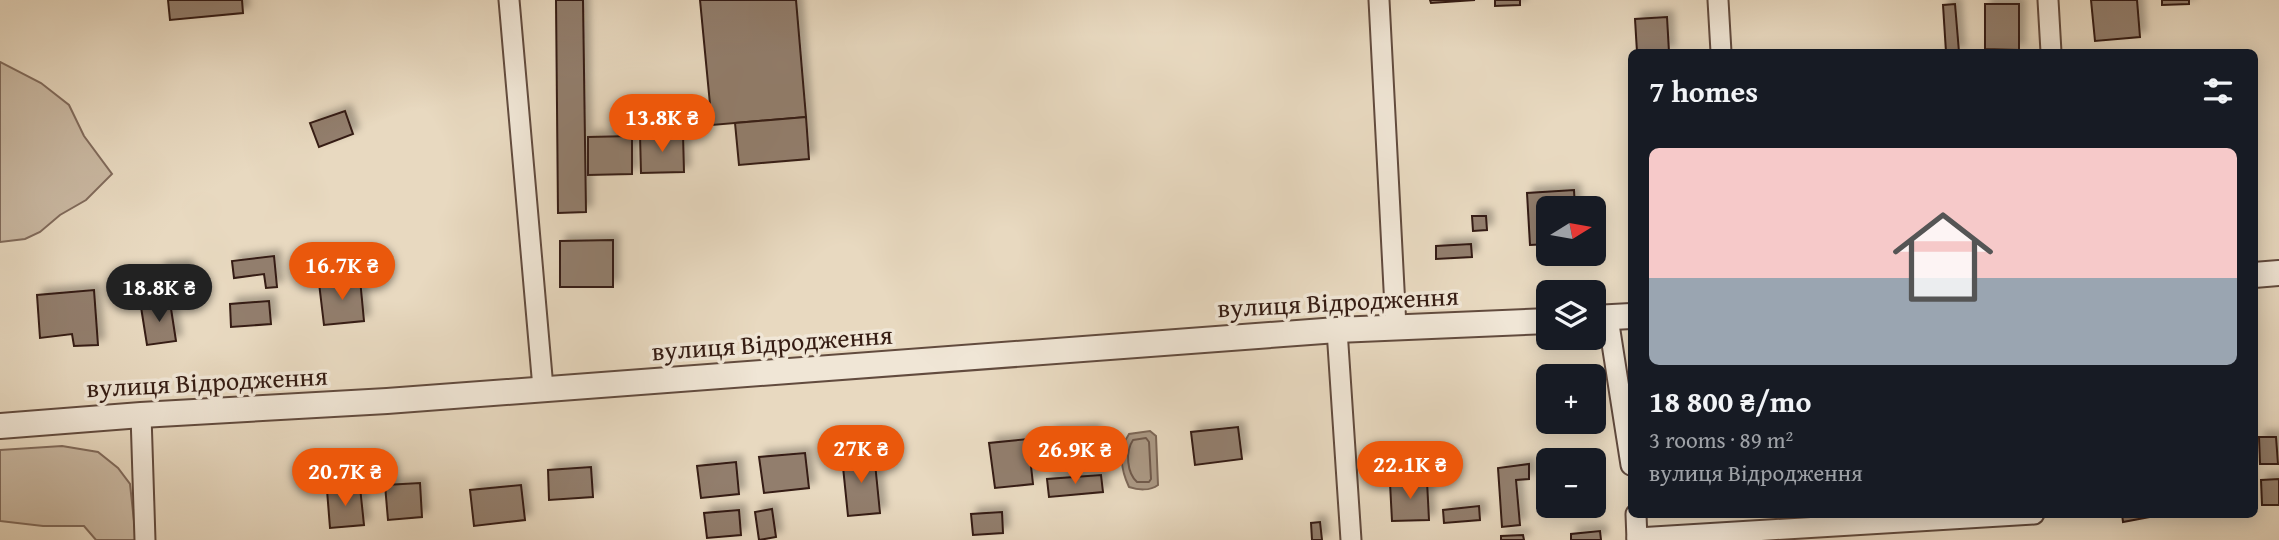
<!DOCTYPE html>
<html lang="en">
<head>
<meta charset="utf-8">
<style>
	:root { --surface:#171b24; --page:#242831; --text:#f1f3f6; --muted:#9ea1a6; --line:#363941; --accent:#ea580c }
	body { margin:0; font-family:"Gentium Book Plus",serif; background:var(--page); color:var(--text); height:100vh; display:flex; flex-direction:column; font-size:26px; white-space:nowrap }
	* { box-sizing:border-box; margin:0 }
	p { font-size:23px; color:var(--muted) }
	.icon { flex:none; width:38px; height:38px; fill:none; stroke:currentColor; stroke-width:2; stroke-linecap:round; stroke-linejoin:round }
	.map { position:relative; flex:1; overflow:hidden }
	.side { position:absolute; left:1628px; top:49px; width:630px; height:469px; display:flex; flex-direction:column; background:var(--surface); border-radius:10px; box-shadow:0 4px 18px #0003 }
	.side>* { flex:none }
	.needle { width:46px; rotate:79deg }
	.controls { position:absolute; left:1536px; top:196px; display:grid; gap:14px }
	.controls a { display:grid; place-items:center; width:70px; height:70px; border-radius:10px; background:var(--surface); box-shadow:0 4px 18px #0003; font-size:35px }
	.price { position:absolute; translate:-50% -60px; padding:0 16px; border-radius:24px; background:var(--accent); color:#fff; font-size:23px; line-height:46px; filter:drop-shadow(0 2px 4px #0008) }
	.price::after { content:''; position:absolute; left:50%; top:42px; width:21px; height:16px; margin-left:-10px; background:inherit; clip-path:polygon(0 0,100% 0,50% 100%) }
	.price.on { background:#222; color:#fff }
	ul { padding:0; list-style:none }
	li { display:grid; align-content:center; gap:14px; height:371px; padding:0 21px }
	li+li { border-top:2px solid var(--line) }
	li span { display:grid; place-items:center; height:217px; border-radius:10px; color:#555 }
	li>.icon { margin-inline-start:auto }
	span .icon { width:126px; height:126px; fill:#fffc; stroke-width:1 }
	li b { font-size:30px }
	h2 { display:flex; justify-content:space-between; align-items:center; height:84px; padding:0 21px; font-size:30px }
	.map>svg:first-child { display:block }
	.green { fill:#cab9a3; stroke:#806a5b; stroke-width:2 }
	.water { fill:#ab9985; stroke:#7c6757; stroke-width:2 }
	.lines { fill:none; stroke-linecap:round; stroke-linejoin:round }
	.shore { stroke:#705a4c; stroke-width:2 }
	.building { fill:#927e6d; stroke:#351c13; stroke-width:2; filter:url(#shadow) }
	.minor-casing { stroke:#624b3e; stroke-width:23 }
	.tertiary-casing { stroke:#624b3e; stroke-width:28 }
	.minor { stroke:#f0e6d6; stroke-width:19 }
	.tertiary { stroke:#f0e6d6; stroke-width:24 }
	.labels { text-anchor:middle; stroke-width:7; stroke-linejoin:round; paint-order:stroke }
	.street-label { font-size:26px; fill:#351c13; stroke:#f0e6d6 }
</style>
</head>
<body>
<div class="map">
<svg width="2279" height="540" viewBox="0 0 2279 540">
	<defs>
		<filter id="shadow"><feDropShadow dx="6" dy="-6" stdDeviation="3.5" flood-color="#0004"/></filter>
	</defs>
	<rect width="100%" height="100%" fill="#e8d9c0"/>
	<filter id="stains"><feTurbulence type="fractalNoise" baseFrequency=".00286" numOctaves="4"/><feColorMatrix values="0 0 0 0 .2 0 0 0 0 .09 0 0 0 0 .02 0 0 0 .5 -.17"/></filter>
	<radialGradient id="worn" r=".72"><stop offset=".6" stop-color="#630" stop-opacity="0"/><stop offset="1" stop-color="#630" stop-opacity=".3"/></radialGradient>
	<!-- green -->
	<g class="green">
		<polygon points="0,62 41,83 69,105 84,136 112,174 86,200 60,215 40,232 25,239 0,242"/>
		<polygon points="62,446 98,452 118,468 130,484 136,540 96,540 84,526 43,526 0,521 0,450"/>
	</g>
	<!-- water -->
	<path class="water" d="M1150 431 1156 436 1158 485C1150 491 1138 490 1129 487 1121 470 1118 450 1129 434Z"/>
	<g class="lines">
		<!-- shore -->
		<path class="shore" d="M1146 438 1149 442 1151 479 1149 482H1137C1127 473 1125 452 1133 440Z"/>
	</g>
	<!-- building -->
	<g class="building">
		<polygon points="168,0 242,0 243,13 170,20"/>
		<polygon points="556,0 583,0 586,212 558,213"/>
		<polygon points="700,0 796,0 806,117 712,125"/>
		<polygon points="1430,0 1475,0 1431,3"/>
		<polygon points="1495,0 1520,0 1520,5 1495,6"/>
		<polygon points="2091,0 2137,0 2140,37 2095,41"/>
		<polygon points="2162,0 2189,0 2189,4 2162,5"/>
		<polygon points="1955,4 1959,52 1946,52 1943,5"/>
		<polygon points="1985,4 2019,4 2019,50 1985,49"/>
		<polygon points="1667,17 1669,52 1637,52 1635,19"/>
		<polygon points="345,111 353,134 319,147 310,123"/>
		<polygon points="806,117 809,159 739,165 735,123"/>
		<polygon points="683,134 684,172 641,173 640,135"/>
		<polygon points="632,136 632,174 588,175 588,137"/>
		<polygon points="1574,190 1575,208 1549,208 1549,244 1530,245 1527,193"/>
		<polygon points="1472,216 1486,216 1487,230 1473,231"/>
		<polygon points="613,240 613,287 560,287 560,241"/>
		<polygon points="1471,244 1472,257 1436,259 1436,246"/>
		<polygon points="274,256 277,287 266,288 264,274 234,278 232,261"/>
		<polygon points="186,265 189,290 163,293 159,268"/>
		<polygon points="360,279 364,321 324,325 319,283"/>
		<polygon points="94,290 98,345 74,346 72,334 40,338 37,295"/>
		<polygon points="269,301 271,324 231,327 230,304"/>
		<polygon points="170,302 176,341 147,345 141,307"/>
		<polygon points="1238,427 1242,459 1195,465 1191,432"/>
		<polygon points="1094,430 1097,457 1053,461 1050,433"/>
		<polygon points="2259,437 2276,437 2278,464 2260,464"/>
		<polygon points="1028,439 1033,484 995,488 989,443"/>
		<polygon points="805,453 809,488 764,493 759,457"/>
		<polygon points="874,453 880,513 848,516 842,457"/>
		<polygon points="736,462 739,494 701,498 697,466"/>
		<polygon points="1529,464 1529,479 1516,480 1520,525 1502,527 1498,468"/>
		<polygon points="591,467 593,497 549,500 548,470"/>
		<polygon points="1101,475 1103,492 1049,497 1047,479"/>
		<polygon points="2279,479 2279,505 2262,505 2261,480"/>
		<polygon points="1427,481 1429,520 1392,521 1390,483"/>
		<polygon points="420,483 422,517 388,520 385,485"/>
		<polygon points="521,485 525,520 474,526 470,490"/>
		<polygon points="360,487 364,525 330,528 327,490"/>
		<polygon points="1594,504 1595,509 1559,513 1559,506"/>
		<polygon points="1479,506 1480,520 1444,523 1443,510"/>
		<polygon points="772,509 776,537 759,540 755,512"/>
		<polygon points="739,510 741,535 707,538 704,513"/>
		<polygon points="1002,512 1003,533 973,535 971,514"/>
		<polygon points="2122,514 2154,514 2155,516 2123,522"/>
		<polygon points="1320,522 1322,540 1312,540 1311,523"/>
		<polygon points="1600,531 1601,540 1571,540 1571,534"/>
		<polygon points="1523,535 1524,540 1501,540 1501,536"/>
	</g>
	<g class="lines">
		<defs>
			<g id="minor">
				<polyline points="509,0 543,388"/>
				<polyline points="1379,0 1396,327"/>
				<polyline points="1718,0 1721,52"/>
				<polyline points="2048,0 2051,52"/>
				<polyline points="1608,318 1631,465"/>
				<polyline points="1337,330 1351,540"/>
				<polyline points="141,415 145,540"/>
				<polyline points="1636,514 1637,540"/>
				<polyline points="1637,538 2034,514"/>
			</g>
			<g id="tertiary">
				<polyline points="2254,275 2279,273"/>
				<polyline points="1594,318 1631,316"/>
				<polyline points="0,426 141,415 387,401 1337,330 1549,321"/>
			</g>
		</defs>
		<!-- minor casing -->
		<use href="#minor" class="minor-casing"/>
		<!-- tertiary casing -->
		<use href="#tertiary" class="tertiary-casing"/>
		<!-- minor -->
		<use href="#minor" class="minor"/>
		<!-- tertiary -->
		<use href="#tertiary" class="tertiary"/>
	</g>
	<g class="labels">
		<!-- street labels -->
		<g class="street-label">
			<text transform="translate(1338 302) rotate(-3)" y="9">вулиця Відродження</text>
			<text transform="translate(772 343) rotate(-4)" y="9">вулиця Відродження</text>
			<text transform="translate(207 382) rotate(-3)" y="9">вулиця Відродження</text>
		</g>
	</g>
	<rect width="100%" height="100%" filter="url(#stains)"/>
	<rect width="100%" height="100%" fill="url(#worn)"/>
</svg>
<div class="controls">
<a><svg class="needle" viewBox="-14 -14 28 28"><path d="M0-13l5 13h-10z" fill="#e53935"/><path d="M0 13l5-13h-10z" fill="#9ea1a6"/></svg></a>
<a><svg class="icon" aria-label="layers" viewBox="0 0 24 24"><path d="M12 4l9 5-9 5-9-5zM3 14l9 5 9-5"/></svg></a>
<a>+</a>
<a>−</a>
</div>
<b class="price" style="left:662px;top:154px">13.8K ₴</b>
<b class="price" style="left:342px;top:302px">16.7K ₴</b>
<b class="price on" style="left:159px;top:324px">18.8K ₴</b>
<b class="price" style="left:861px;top:485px">27K ₴</b>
<b class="price" style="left:1075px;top:486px">26.9K ₴</b>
<b class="price" style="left:1410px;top:501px">22.1K ₴</b>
<b class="price" style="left:345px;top:508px">20.7K ₴</b>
<section class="side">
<h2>7 homes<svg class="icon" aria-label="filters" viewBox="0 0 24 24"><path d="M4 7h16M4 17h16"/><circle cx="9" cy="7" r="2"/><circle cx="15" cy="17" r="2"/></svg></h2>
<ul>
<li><span style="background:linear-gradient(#f6c9c9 60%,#9aa5b1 0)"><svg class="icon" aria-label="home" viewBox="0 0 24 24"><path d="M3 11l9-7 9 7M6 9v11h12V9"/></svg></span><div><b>18 800 ₴/mo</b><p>3 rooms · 89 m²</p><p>вулиця Відродження</p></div></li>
</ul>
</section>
</div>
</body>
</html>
